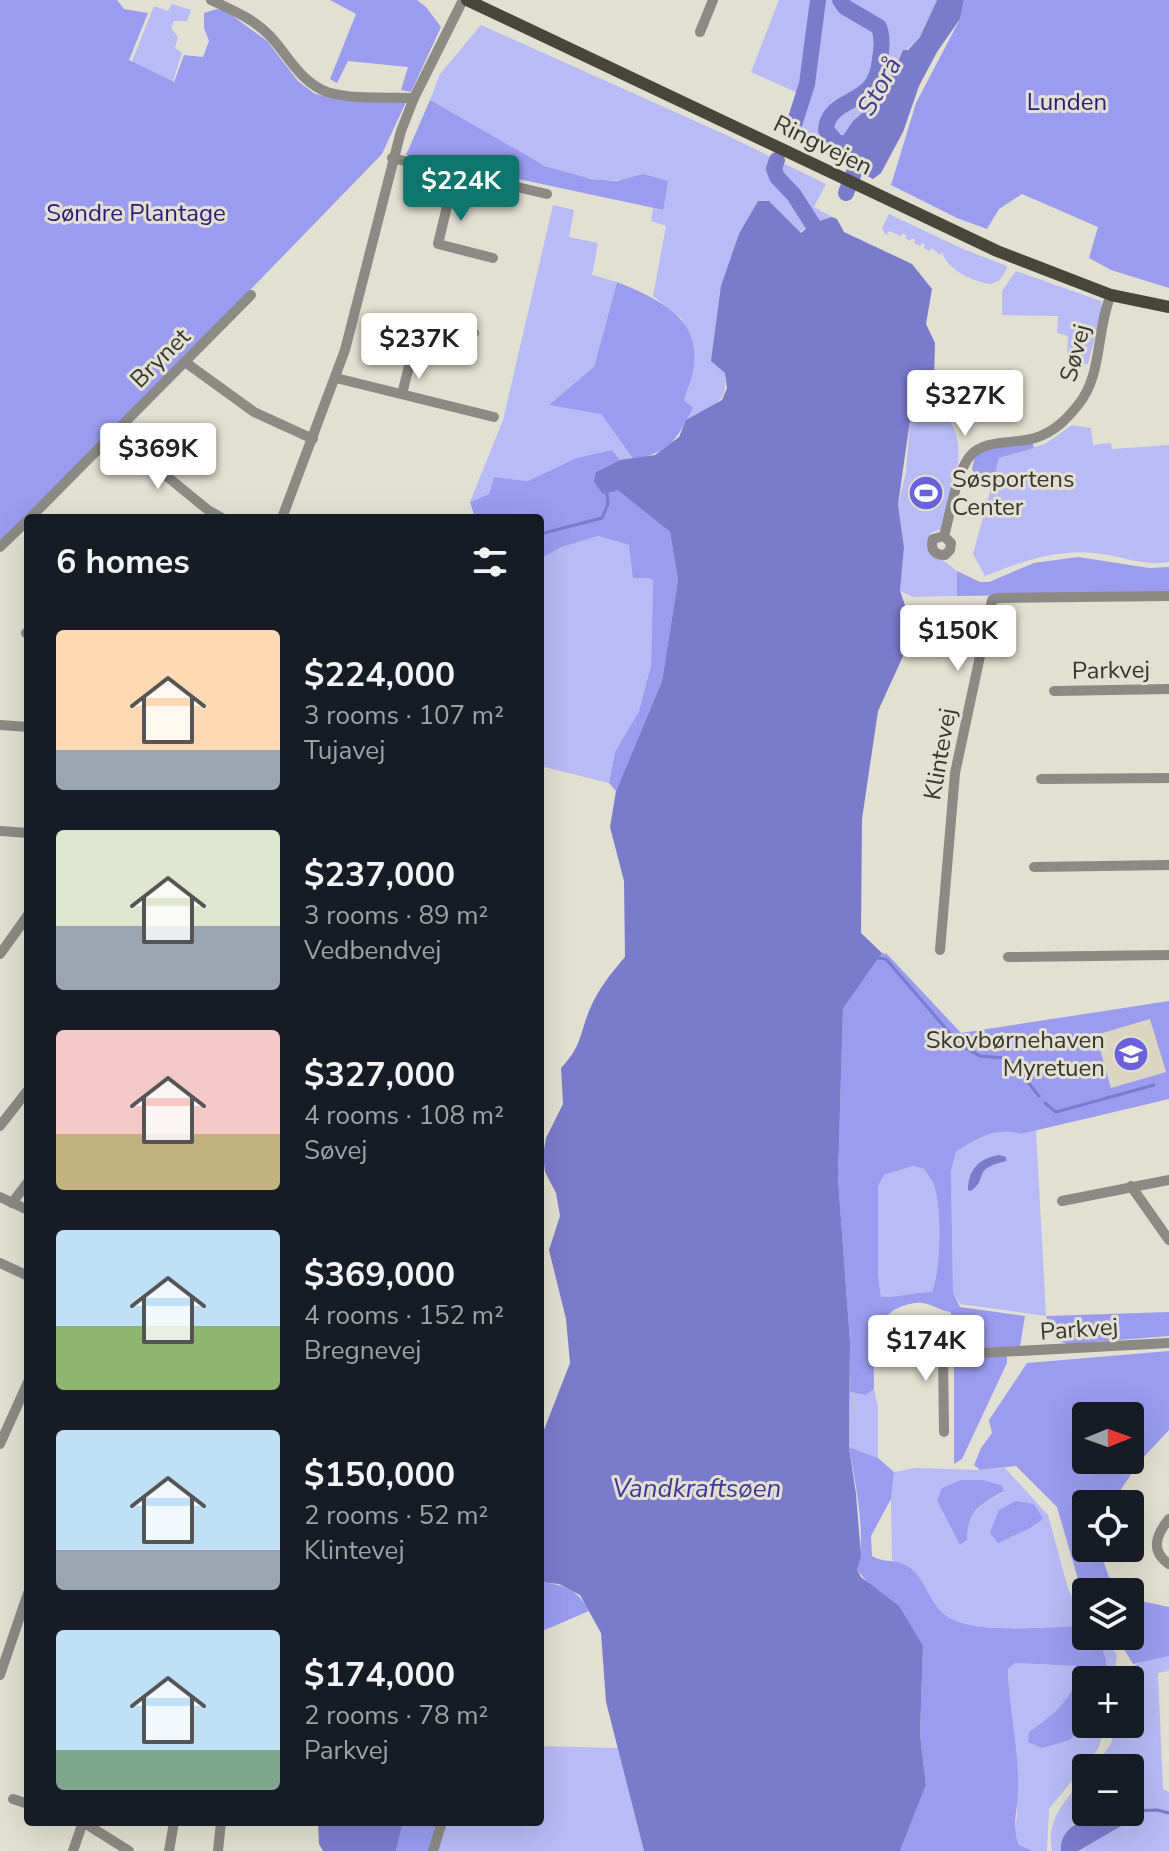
<!DOCTYPE html>
<html lang="en">
<head>
<meta charset="utf-8">
<style>
	:root { --surface:#171b24; --page:#242831; --text:#f1f3f6; --muted:#9ea1a6; --accent:#0f766e }
	body { margin:0; font-family:"Nunito Sans",sans-serif; background:var(--page); color:var(--text); height:100vh; display:flex; flex-direction:column; font-size:30px; white-space:nowrap }
	* { box-sizing:border-box; margin:0 }
	p { font-size:26px; color:var(--muted) }
	.icon { flex:none; width:44px; height:44px; fill:none; stroke:currentColor; stroke-width:2; stroke-linecap:round; stroke-linejoin:round }
	.map { position:relative; flex:1; overflow:hidden }
	.side { position:absolute; left:24px; top:514px; width:520px; height:1312px; display:flex; flex-direction:column; background:var(--surface); border-radius:8px; box-shadow:0 8px 32px #0002 }
	.side>* { flex:none }
	.needle { width:52px; rotate:89deg }
	.controls { position:absolute; left:1072px; top:1402px; display:grid; gap:16px }
	.controls a { display:grid; place-items:center; width:72px; height:72px; border-radius:8px; background:var(--surface); box-shadow:0 8px 32px #0002; font-size:40px }
	.price { position:absolute; translate:-50% -68px; padding:0 18px; border-radius:8px; background:#fff; color:#222; font-size:26px; line-height:52px; filter:drop-shadow(0 2px 4px #0008) }
	.price::after { content:''; position:absolute; left:50%; top:48px; width:24px; height:18px; margin-left:-12px; background:inherit; clip-path:polygon(0 0,100% 0,50% 100%) }
	.price.current { background:var(--accent); color:#fff }
	ul { padding:0; list-style:none }
	li { display:flex; align-items:center; gap:24px; height:200px; padding:0 32px }
	li span { display:grid; place-items:center; flex:none; width:224px; height:160px; border-radius:8px; color:#555 }
	li>.icon { margin-inline-start:auto }
	span .icon { width:96px; height:96px; fill:#fffc; stroke-width:1 }
	li b { font-size:34px }
	h2 { display:flex; justify-content:space-between; align-items:center; height:96px; padding:0 32px; font-size:34px }
	.map>svg:first-child { display:block }
	.built { fill:#dad6c1 }
	.green { fill:#b8bbf5; fill-rule:evenodd }
	.forest { fill:#9b9cf0; fill-rule:evenodd }
	.water { fill:#7b7bcc }
	.lines { fill:none; stroke-linecap:round; stroke-linejoin:round }
	.stream { stroke:#7b7bcc; stroke-width:3 }
	.river { stroke:#7b7bcc; stroke-width:16 }
	.minor { stroke:#8b8a84; stroke-width:10 }
	.major { stroke:#47463c; stroke-width:12 }
	.labels { text-anchor:middle; stroke-width:6; stroke-linejoin:round; paint-order:stroke }
	.park-label { font-size:24px; fill:#2d1c7b; stroke:#e2e0d2 }
	.street-label { font-size:24px; fill:#373631; stroke:#e2e0d2 }
	.poi-label { font-size:24px; fill:#373631; stroke:#e2e0d2; text-anchor:start }
	.water-label { font-size:26px; font-style:italic; fill:#423898; stroke:#e2e0d2 }
</style>
</head>
<body>
<div class="map">
<svg width="1169" height="1851" viewBox="0 0 1169 1851">
	<rect width="100%" height="100%" fill="#e2e0d2"/>
	<!-- built -->
	<polygon class="built" points="1151,1019 1166,1072 1111,1088 1096,1035"/>
	<!-- green -->
	<g class="green">
		<polygon points="779,0 937,0 920,37 904,52 894,73 891,74 878,94 879,98 853,121 829,156 786,135 800,94 751,72"/>
		<polygon points="172,4 191,10 187,21 174,21 171,28 178,37 175,48 182,53 172,84 123,84 154,6 168,11"/>
		<path d="M481 25 724 134 826 184 814 207 832 217 812 223 800 232 769 201 725 373C729 405 710 407 686 420L692 408 684 400 690 385 682 319 653 296 666 226 651 221 653 208 663 210 643 174C633 177 623 181 613 180 548 180 483 133 430 100L440 74Z"/>
		<polygon points="553,205 574,210 569,237 598,243 592,275 617,282 594,367 601,414 634,460 620,460 612,450 576,458 528,481 494,477 489,494 470,502 503,420"/>
		<path d="M889 214 963 249 1007 266V269L999 281 990 284C971 281 947 269 942 252L940 255 932 248 930 251 924 248 925 244 922 243 920 246 914 243 915 240 912 238 910 241 905 238 906 235 903 233 901 236 889 231 886 235 882 228Z"/>
		<polygon points="1016,271 1101,301 1102,309 1088,364 1067,362 1068,336 1057,333 1058,316 1002,315 1002,291"/>
		<path d="M921 406C927 408 935 409 939 412 976 434 951 497 942 529L932 532 929 537 940 558 957 571V596L913 597 900 591 904 547 898 505 906 472 910 420H917Z"/>
		<path d="M1072 425 1091 428 1093 445 1111 443 1112 449 1169 445V562C1144 567 1119 555 1095 553 1055 549 1021 562 985 576L973 554 999 458 1045 444Z"/>
		<polygon points="598,536 629,545 648,578 653,580 651,665 639,711 615,752 609,783 540,766 540,559 562,547"/>
		<polygon points="1006,1129 1021,1134 1036,1130 1046,1316 960,1304 953,1292 951,1171 956,1152 981,1136"/>
		<path d="M913 1166 924 1169C927 1174 932 1180 934 1185 942 1211 941 1267 932 1292 916 1292 896 1298 881 1297L878 1275V1186L884 1175Z"/>
		<polygon points="874,1389 878,1407 878,1458 849,1447 850,1392 866,1395"/>
		<path d="M915 1468 980 1470 1005 1468 1048 1515 1068 1588 1074 1602 1086 1616V1626C1048 1626 974 1636 944 1615 924 1601 908 1577 892 1560L891 1499 894 1472ZM1004 1492C979 1506 968 1510 967 1540L960 1545 937 1501ZM1034 1504 1036 1525 1028 1527 1010 1538Z"/>
		<polygon points="1099,1636 1103,1636 1117,1655 1113,1680 1106,1680 1106,1660"/>
		<path d="M1169 1656V1671L1158 1673 1163 1789 1169 1792V1851H1078L1123 1825 1125 1812H1130V1768H1093L1111 1744 1115 1724H1130V1680H1121C1127 1663 1152 1658 1169 1656Z"/>
		<path d="M1015 1663 1075 1666 1079 1674C1068 1704 1055 1714 1029 1732L1070 1740 1086 1723 1106 1724 1098 1749 1049 1809 1047 1851H1033L1018 1845 1014 1836 1017 1815 1008 1669Z"/>
		<polygon points="540,1746 618,1748 644,1851 436,1851 445,1822 540,1822"/>
		<path d="M1086 1776V1812H1095L1074 1823 1061 1851H1052C1045 1820 1067 1798 1086 1776Z"/>
	</g>
	<!-- forest -->
	<g class="forest">
		<polygon points="0,0 117,0 124,9 148,13 129,60 174,82 184,55 203,57 209,41 204,28 204,13 217,9 226,11 267,41 298,81 315,94 342,100 406,102 382,154 0,548"/>
		<polygon points="330,0 417,0 426,7 441,27 411,92 401,90 408,67 348,61 337,83 330,79 356,14"/>
		<polygon points="964,0 1169,0 1169,288 1111,270 1089,258 1098,227 1022,194 999,209 987,229 957,218 891,185 916,103 960,19"/>
		<polygon points="430,100 545,166 591,179 617,181 643,174 668,181 663,210 406,155"/>
		<path d="M617 282C677 306 714 330 684 400L693 408C675 441 673 450 634 460L601 414 549 405 594 367Z"/>
		<polygon points="1032,441 1034,448 999,458 992,485 977,478 972,469 975,456 987,449"/>
		<polygon points="612,450 620,460 596,472 611,490 618,489 670,532 678,580 662,681 616,791 609,783 615,752 639,711 651,665 653,580 648,578 633,578 629,545 598,536 562,547 540,559 540,518 475,518 470,502 489,494 494,477 528,481 576,458"/>
		<polygon points="1078,557 1149,568 1169,567 1169,593 957,596 957,571 980,582 989,582 1034,563"/>
		<path d="M882 953 887 954 961 1033 1169 1001V1099L1021 1134C996 1126 977 1138 956 1152L951 1171 953 1292 960 1307 1025 1316 1020 1346 951 1352V1312C939 1311 929 1301 915 1303 868 1309 874 1354 874 1389L866 1395 850 1392V1342L838 1178 843 1009ZM1150 1019 1166 1072 1111 1088 1096 1035ZM913 1166 924 1169C927 1174 932 1180 934 1185 942 1211 941 1268 932 1292 917 1292 894 1298 881 1297L878 1275V1186L884 1175Z"/>
		<polygon points="1169,1312 1169,1336 1068,1344 1055,1340 1046,1316"/>
		<path d="M1169 1351V1430L1141 1460 1111 1504H1086V1548H1099L1114 1592H1086V1596L1080 1586 1057 1507 1016 1466 980 1470 974 1465 981 1448 992 1433 989 1420 1027 1363ZM1086 1416H1130V1460H1086Z"/>
		<polygon points="1007,1356 1007,1363 962,1459 954,1464 954,1358"/>
		<path d="M849 1447 878 1458 894 1472 891 1499 871 1536 872 1556C883 1563 896 1559 907 1566 924 1575 929 1603 945 1615 973 1636 1050 1626 1086 1626V1636H1099L1106 1660V1680H1086V1723L1070 1740 1042 1748 1028 1742 1029 1732C1054 1714 1068 1704 1079 1674L1075 1666 1015 1663 1008 1669C1009 1710 1019 1749 1018 1789 1018 1807 1011 1830 1019 1845L1033 1851H900L926 1785 920 1734 923 1646 857 1570C867 1535 855 1483 849 1447Z"/>
		<path d="M961 1480H982L1001 1485 1004 1491C979 1506 968 1509 967 1540L960 1545 937 1501 942 1488Z"/>
		<path d="M1016 1501 1034 1504 1043 1518C1033 1529 1012 1536 998 1543L990 1533 999 1510Z"/>
		<path d="M540 1582C565 1585 577 1589 589 1611L540 1632Z"/>
		<polygon points="1136,1600 1169,1607 1169,1656 1133,1664 1116,1636 1130,1636 1130,1607"/>
		<polygon points="403,1822 438,1822 428,1851 396,1851"/>
	</g>
	<!-- water -->
	<g class="water">
		<polygon points="937,0 964,0 960,19 937,52 919,86 903,132 881,173 873,179 829,156 853,121 879,98 878,94 891,74 894,72 903,50 908,50 920,37"/>
		<path d="M758 201H769L801 233 812 223 832 217 837 219 844 232 912 264 932 289 926 324 935 343 934 377 920 397 917 420H910L898 505 904 547 900 591 905 605 904 654 878 711 862 819 861 933 882 953 843 1009 838 1178 850 1342 849 1447 856 1494 861 1556 857 1570 861 1577 899 1606 923 1646 920 1734 926 1785 900 1851H644L606 1702 601 1633 580 1595 559 1584 540 1582 542 1435 570 1363 566 1319 549 1250 560 1216 556 1193 545 1172 543 1155 546 1138 563 1104 561 1068C581 1047 579 1037 589 1011 597 991 611 973 625 957L624 881 610 827 616 791 662 681 678 580 670 532 618 490 603 494 594 482 596 472 620 460 655 455 679 437 686 420 722 400 727 388 725 373 711 361 721 286 739 234Z"/>
		<path d="M999 1155 1006 1157V1161C970 1170 990 1177 971 1191L968 1190C968 1170 979 1158 999 1155Z"/>
		<path d="M1095 1812H1125L1123 1825 1078 1851H1061C1059 1831 1079 1821 1095 1812Z"/>
		<polygon points="318,1822 403,1822 396,1851 323,1851 319,1844"/>
	</g>
	<g class="lines">
		<!-- stream -->
		<g class="stream">
			<polyline points="540,534 602,518 608,504 607,493"/>
			<polyline points="878,958 886,959 960,1045 980,1056 1004,1058 1013,1064 1039,1096"/>
			<polyline points="1045,1103 1056,1112 1154,1085"/>
			<polyline points="1130,1811 1157,1810 1169,1813"/>
		</g>
		<!-- river -->
		<g class="river">
			<path d="M840 0 845 7 879 27C883 38 882 48 880 59 879 69 876 81 869 88 854 104 827 105 826 130L837 143H857"/>
			<polyline points="792,131 807,84 818,0"/>
			<polyline points="777,160 774,169 777,177 794,195 822,239"/>
			<polyline points="846,193 855,170 868,152"/>
		</g>
		<!-- minor -->
		<g class="minor">
			<path d="M211 0C232 10 254 19 270 36 288 55 300 82 327 92 353 100 387 97 414 98"/>
			<polyline points="700,32 713,0"/>
			<polyline points="392,158 547,194"/>
			<polyline points="455,173 438,244 493,258"/>
			<polyline points="185,362 254,412 313,439"/>
			<polyline points="336,378 494,417"/>
			<polyline points="402,394 420,322 474,333"/>
			<polyline points="114,433 208,510 222,518"/>
			<polyline points="30,518 251,295"/>
			<polyline points="282,518 345,350 401,131 414,98 463,0"/>
			<path d="M944 536 951 543 950 550 945 555C934 555 930 549 933 539L944 536C950 515 957 469 971 455 986 439 1016 444 1035 438 1054 432 1066 420 1078 405 1103 375 1096 329 1111 295"/>
			<polyline points="0,547 28,520"/>
			<polyline points="26,633 28,635"/>
			<polyline points="1054,691 1169,689"/>
			<polyline points="0,725 28,727"/>
			<polyline points="1041,779 1169,778"/>
			<polyline points="0,831 28,833"/>
			<polyline points="1034,867 1169,865"/>
			<polyline points="940,950 955,773 992,600 998,598 1169,596"/>
			<polyline points="0,954 28,915"/>
			<polyline points="1008,957 1169,955"/>
			<polyline points="0,1126 28,1090"/>
			<polyline points="1131,1186 1169,1240"/>
			<polyline points="0,1197 28,1210"/>
			<polyline points="1062,1201 1169,1180"/>
			<polyline points="12,1203 28,1182"/>
			<polyline points="0,1263 28,1276"/>
			<polyline points="938,1334 939,1351 943,1355 944,1432"/>
			<polyline points="943,1355 1169,1343"/>
			<polyline points="0,1444 28,1382"/>
			<path d="M1169 1519C1156 1535 1150 1551 1169 1564"/>
			<polyline points="0,1675 28,1593"/>
			<polyline points="13,1799 28,1804"/>
			<polyline points="83,1822 129,1851"/>
			<polyline points="73,1851 83,1822"/>
			<polyline points="169,1851 174,1822"/>
			<polyline points="218,1851 221,1822"/>
			<polyline points="433,1851 442,1822"/>
		</g>
		<!-- major -->
		<polyline class="major" points="467,0 997,251 1111,295 1169,307"/>
	</g>
	<!-- icons -->
	<defs>
		<symbol id="stadium-disc" viewBox="-11 -11 22 22"><circle r="9.5" fill="#6a61db" stroke="#e2e0d2"/><path d="M0-5a6.5 5 0 1 0 0 10a6.5 5 0 1 0 0-10ZM-3.5-1.8h7v3.6h-7Z" fill="#fff"/></symbol>
		<symbol id="school-disc" viewBox="-11 -11 22 22"><circle r="9.5" fill="#6a61db" stroke="#e2e0d2"/><path d="M0-5L7-2L0 1L-7-2ZM-4 1L0 2.5L4 1V4Q0 6-4 4Z" fill="#fff"/></symbol>
	</defs>
	<g fill-rule="evenodd">
		<use href="#stadium-disc" x="906" y="473" width="40" height="40"/>
		<use href="#school-disc" x="1111" y="1034" width="40" height="40"/>
	</g>
	<g class="labels">
		<!-- park labels -->
		<g class="park-label">
			<text x="1067" y="110">Lunden</text>
			<text x="136" y="221">Søndre Plantage</text>
		</g>
		<!-- street labels -->
		<g class="street-label">
			<text transform="translate(823 145) rotate(26)" y="8">Ringvejen</text>
			<text transform="translate(1075 353) rotate(-75)" y="8">Søvej</text>
			<text transform="translate(160 358) rotate(-45)" y="8">Brynet</text>
			<text transform="translate(1111 670) rotate(-1)" y="8">Parkvej</text>
			<text transform="translate(940 754) rotate(-80)" y="8">Klintevej</text>
			<text transform="translate(1079 1329) rotate(-4)" y="8">Parkvej</text>
		</g>
		<!-- poi labels -->
		<g class="poi-label">
			<text x="952" y="487">Søsportens<tspan x="952" dy="28">Center</tspan></text>
			<text x="1105" y="1048" text-anchor="end">Skovbørnehaven<tspan x="1105" dy="28">Myretuen</tspan></text>
		</g>
		<!-- water labels -->
		<g class="water-label">
			<text transform="translate(879 86) rotate(-61)" y="9">Storå</text>
			<text x="697" y="1497">Vandkraftsøen</text>
		</g>
	</g>
</svg>
<div class="controls">
<a><svg class="needle" viewBox="-14 -14 28 28"><path d="M0-13l5 13h-10z" fill="#e53935"/><path d="M0 13l5-13h-10z" fill="#9ea1a6"/></svg></a>
<a><svg class="icon" aria-label="locate" viewBox="0 0 24 24"><circle cx="12" cy="12" r="6"/><path d="M12 2v4M12 18v4M2 12h4M18 12h4"/></svg></a>
<a><svg class="icon" aria-label="layers" viewBox="0 0 24 24"><path d="M12 4l9 5-9 5-9-5zM3 14l9 5 9-5"/></svg></a>
<a>+</a>
<a>−</a>
</div>
<b class="price current" style="left:461px;top:223px">$224K</b>
<b class="price" style="left:419px;top:381px">$237K</b>
<b class="price" style="left:965px;top:438px">$327K</b>
<b class="price" style="left:158px;top:491px">$369K</b>
<b class="price" style="left:958px;top:673px">$150K</b>
<b class="price" style="left:926px;top:1383px">$174K</b>
<section class="side">
<h2>6 homes<svg class="icon" aria-label="filters" viewBox="0 0 24 24"><path d="M4 7h16M4 17h16"/><circle cx="9" cy="7" r="2"/><circle cx="15" cy="17" r="2"/></svg></h2>
<ul>
<li><span style="background:linear-gradient(#ffd9b3 75%,#9aa5b1 0)"><svg class="icon" aria-label="home" viewBox="0 0 24 24"><path d="M3 11l9-7 9 7M6 9v11h12V9"/></svg></span><div><b>$224,000</b><p>3 rooms · 107 m²</p><p>Tujavej</p></div></li>
<li><span style="background:linear-gradient(#dfe7d0 60%,#9aa5b1 0)"><svg class="icon" aria-label="home" viewBox="0 0 24 24"><path d="M3 11l9-7 9 7M6 9v11h12V9"/></svg></span><div><b>$237,000</b><p>3 rooms · 89 m²</p><p>Vedbendvej</p></div></li>
<li><span style="background:linear-gradient(#f6c9c9 65%,#c2b280 0)"><svg class="icon" aria-label="home" viewBox="0 0 24 24"><path d="M3 11l9-7 9 7M6 9v11h12V9"/></svg></span><div><b>$327,000</b><p>4 rooms · 108 m²</p><p>Søvej</p></div></li>
<li><span style="background:linear-gradient(#bfe0f5 60%,#8fb573 0)"><svg class="icon" aria-label="home" viewBox="0 0 24 24"><path d="M3 11l9-7 9 7M6 9v11h12V9"/></svg></span><div><b>$369,000</b><p>4 rooms · 152 m²</p><p>Bregnevej</p></div></li>
<li><span style="background:linear-gradient(#bfe0f5 75%,#9aa5b1 0)"><svg class="icon" aria-label="home" viewBox="0 0 24 24"><path d="M3 11l9-7 9 7M6 9v11h12V9"/></svg></span><div><b>$150,000</b><p>2 rooms · 52 m²</p><p>Klintevej</p></div></li>
<li><span style="background:linear-gradient(#bfe0f5 75%,#7fa58c 0)"><svg class="icon" aria-label="home" viewBox="0 0 24 24"><path d="M3 11l9-7 9 7M6 9v11h12V9"/></svg></span><div><b>$174,000</b><p>2 rooms · 78 m²</p><p>Parkvej</p></div></li>
</ul>
</section>
</div>
</body>
</html>
